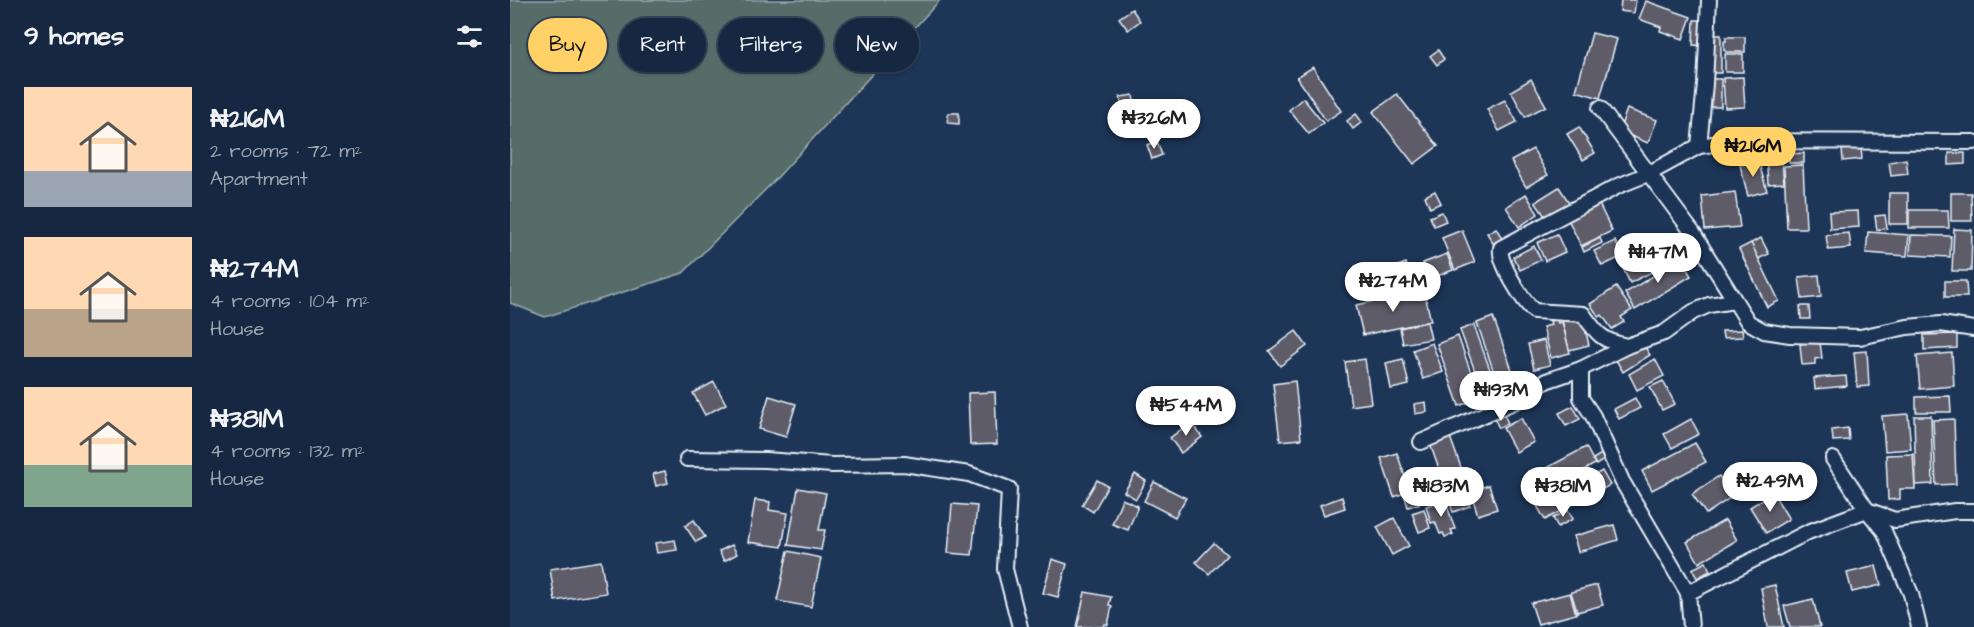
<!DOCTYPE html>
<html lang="en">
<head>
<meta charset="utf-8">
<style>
	:root { --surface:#162841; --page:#23344c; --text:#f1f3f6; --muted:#9ea6b1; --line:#35445a; --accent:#ffd166 }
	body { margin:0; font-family:"Architects Daughter",sans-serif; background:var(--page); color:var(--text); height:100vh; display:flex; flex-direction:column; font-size:22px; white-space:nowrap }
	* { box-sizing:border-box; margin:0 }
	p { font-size:20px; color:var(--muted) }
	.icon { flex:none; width:33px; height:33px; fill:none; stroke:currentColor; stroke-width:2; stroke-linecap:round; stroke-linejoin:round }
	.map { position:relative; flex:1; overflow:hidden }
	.details { display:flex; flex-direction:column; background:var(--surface); width:510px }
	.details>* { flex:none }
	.banner { position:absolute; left:18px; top:18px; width:570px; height:54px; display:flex; gap:12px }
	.price { position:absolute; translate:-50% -51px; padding:0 14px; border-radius:21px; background:#fff; color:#222; font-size:20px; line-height:39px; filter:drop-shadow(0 2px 3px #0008) }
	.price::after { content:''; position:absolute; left:50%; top:36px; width:18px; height:14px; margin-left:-9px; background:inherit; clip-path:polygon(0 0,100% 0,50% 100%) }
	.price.active { background:var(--accent); color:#111 }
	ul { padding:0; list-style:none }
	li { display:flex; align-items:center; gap:18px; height:150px; padding:0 24px }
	li span { display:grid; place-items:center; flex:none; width:168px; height:120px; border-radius:0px; color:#555 }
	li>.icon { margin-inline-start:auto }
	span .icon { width:72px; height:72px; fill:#fffc; stroke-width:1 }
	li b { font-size:26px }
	h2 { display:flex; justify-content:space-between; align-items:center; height:72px; padding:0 24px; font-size:26px }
	.chip { padding:0 21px; border-radius:27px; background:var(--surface); box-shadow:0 2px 4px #0004,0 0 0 2px var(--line); font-size:21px; line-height:54px }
	.chip.active { background:var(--accent); color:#111 }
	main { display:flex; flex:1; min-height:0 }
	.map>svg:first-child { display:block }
	.green { fill:#566c68; stroke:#9faeb0; stroke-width:1.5 }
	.building { fill:#5f5c6b; stroke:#e8f1f8; stroke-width:1.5 }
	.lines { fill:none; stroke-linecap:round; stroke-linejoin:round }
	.minor-casing { stroke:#e8f1f8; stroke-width:18 }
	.minor { stroke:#1d3557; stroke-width:14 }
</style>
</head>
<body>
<main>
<section class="details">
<h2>9 homes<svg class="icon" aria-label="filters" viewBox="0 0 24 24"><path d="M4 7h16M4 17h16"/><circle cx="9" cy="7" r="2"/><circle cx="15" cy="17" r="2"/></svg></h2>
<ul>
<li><span style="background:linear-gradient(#ffd9b3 70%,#9aa5b1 0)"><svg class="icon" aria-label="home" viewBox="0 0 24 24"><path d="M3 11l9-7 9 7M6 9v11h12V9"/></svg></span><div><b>₦216M</b><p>2 rooms · 72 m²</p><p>Apartment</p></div></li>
<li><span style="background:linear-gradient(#ffd9b3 60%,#b9a48a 0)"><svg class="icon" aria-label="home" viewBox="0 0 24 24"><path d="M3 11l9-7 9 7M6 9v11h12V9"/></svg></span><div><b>₦274M</b><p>4 rooms · 104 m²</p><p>House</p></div></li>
<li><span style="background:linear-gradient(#ffd9b3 65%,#7fa58c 0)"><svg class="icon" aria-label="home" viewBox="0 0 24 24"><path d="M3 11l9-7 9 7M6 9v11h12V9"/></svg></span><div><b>₦381M</b><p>4 rooms · 132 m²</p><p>House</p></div></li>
</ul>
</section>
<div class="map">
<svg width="1464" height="627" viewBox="0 0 1464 627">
	<rect width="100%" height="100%" fill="#1d3557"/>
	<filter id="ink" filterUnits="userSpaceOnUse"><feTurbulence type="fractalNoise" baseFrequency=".0167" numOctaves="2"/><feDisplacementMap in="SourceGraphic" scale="12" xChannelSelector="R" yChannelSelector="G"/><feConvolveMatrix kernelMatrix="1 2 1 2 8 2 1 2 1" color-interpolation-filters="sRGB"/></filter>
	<g filter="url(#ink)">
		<!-- green -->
		<polygon class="green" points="0,0 430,0 266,179 173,273 35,317 0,303"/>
		<!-- building -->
		<g class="building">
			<polygon points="1111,0 1126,0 1124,13 1110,11"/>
			<polygon points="1136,1 1181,17 1173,39 1150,31 1151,27 1129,19"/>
			<polygon points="622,9 630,21 618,30 609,18"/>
			<polygon points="1184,20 1195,20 1195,46 1183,45"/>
			<polygon points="1082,33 1107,39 1090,98 1066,91"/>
			<rect x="1197" y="35" width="14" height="38"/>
			<polygon points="1216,37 1235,37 1235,52 1216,52 1214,50 1214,41 1216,41"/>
			<polygon points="928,50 934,59 927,65 920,56"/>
			<rect x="1215" y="54" width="18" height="18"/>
			<polygon points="803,67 831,111 816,121 787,77"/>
			<polygon points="1233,77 1235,107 1215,108 1213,78"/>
			<polygon points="1021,79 1036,106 1015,117 1001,91"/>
			<rect x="1197" y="79" width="14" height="28"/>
			<polygon points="887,94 928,146 904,164 863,112"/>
			<polygon points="623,95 625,107 613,110 610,97"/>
			<polygon points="793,98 813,123 799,134 779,110"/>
			<polygon points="995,100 1007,122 989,131 977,109"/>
			<polygon points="1117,109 1147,120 1138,143 1109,131"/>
			<polygon points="438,113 449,113 449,124 438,123"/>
			<polygon points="846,114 852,122 843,129 837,121"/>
			<polygon points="1069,127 1085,153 1073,160 1057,134"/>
			<polygon points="647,141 652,155 642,159 637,145"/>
			<polygon points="1351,147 1352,159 1333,161 1332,149"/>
			<polygon points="1023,149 1038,175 1016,187 1001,161"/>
			<polygon points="1271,152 1274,183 1258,184 1256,153"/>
			<polygon points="1294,153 1294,163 1279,163 1279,154"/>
			<polygon points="1439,153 1455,153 1455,164 1439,165"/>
			<polygon points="1396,159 1398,174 1381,176 1379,162"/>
			<polygon points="1248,160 1257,191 1238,196 1230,165"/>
			<polygon points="1293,165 1296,228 1277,228 1274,166"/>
			<polygon points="1049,187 1062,207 1039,222 1025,202"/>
			<polygon points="925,191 931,203 920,208 915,196"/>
			<polygon points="1225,192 1230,227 1195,230 1192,196"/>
			<rect x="1379" y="193" width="19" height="31"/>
			<polygon points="1441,193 1461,193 1462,221 1441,221"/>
			<polygon points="1016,194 1028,214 1009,227 996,207"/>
			<polygon points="1088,202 1102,231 1071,246 1057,217"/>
			<polygon points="1399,210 1438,210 1439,228 1399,228"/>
			<polygon points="1348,211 1349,227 1320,229 1319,212"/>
			<polygon points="932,212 936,221 924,226 920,217"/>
			<polygon points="1375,215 1377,228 1367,230 1365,216"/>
			<polygon points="986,228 993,240 984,245 977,233"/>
			<polygon points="1444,229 1462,230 1461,271 1442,271"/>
			<polygon points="952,230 965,262 945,270 932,238"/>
			<polygon points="1358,232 1399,235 1397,256 1356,253"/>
			<polygon points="1339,233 1341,248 1318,250 1316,235"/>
			<polygon points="1047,234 1055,252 1035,261 1027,243"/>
			<polygon points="1401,235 1441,236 1440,257 1400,255"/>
			<polygon points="1090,238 1092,243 1074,252 1072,247"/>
			<polygon points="1251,238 1259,254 1248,259 1241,243"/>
			<polygon points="1105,241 1113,256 1092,266 1084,251"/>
			<polygon points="1241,243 1269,301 1257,307 1229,249"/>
			<polygon points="1024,246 1031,260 1010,270 1003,257"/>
			<polygon points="937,254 943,270 919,279 913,263"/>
			<polygon points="1133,254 1142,272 1120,283 1111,264"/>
			<polygon points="1171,259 1181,276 1125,310 1115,293"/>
			<polygon points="896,263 904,285 872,297 864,275"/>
			<polygon points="1309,275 1311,297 1292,299 1289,277"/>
			<polygon points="1435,281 1456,281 1457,297 1435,297"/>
			<polygon points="1106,287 1122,310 1111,317 1114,322 1102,329 1092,315 1089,317 1080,304"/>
			<polygon points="914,291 921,321 853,335 846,305"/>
			<polygon points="1290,306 1299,306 1300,319 1291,319"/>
			<polygon points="1072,316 1079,345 1059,350 1052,320"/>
			<polygon points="983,317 1006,381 989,387 967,323"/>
			<polygon points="1047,319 1048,323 1052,322 1060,353 1041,358 1033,327 1041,325 1040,321"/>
			<polygon points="917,322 921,339 893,344 890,328"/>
			<polygon points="964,325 988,392 974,396 950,330"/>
			<polygon points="1232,330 1233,337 1213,338 1212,331"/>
			<polygon points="786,331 797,346 770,366 759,351"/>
			<polygon points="1447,334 1447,348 1414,350 1414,335"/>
			<polygon points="948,336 970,398 949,406 927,344"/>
			<polygon points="1034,340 1040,365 1024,369 1018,344"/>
			<polygon points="1310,342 1312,358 1305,359 1305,364 1292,365 1290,344"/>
			<polygon points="922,343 933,372 913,379 903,350"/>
			<polygon points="1133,344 1140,355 1113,372 1106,360"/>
			<polygon points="1357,351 1359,386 1347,387 1344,352"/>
			<polygon points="1442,353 1444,386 1410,389 1407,356"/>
			<polygon points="855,359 861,403 841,406 835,362"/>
			<polygon points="893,359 899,385 881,389 876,363"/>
			<polygon points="1145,359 1154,376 1127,390 1119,374"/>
			<polygon points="1336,376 1337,386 1305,389 1304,378"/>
			<polygon points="785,381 791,439 770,441 763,384"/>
			<polygon points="1153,381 1165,404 1152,410 1140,387"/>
			<polygon points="204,382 216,404 195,415 183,393"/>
			<polygon points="485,392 487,444 460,445 458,393"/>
			<polygon points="259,396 286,404 276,437 249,429"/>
			<polygon points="1440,396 1441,412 1406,412 1406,397"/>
			<polygon points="1125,398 1130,408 1109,419 1104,409"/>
			<polygon points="916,402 917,412 905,414 904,404"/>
			<polygon points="1063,406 1070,419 1056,426 1049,413"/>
			<polygon points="1398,414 1401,449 1375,451 1372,416"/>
			<polygon points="994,415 998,423 989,428 985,420"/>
			<polygon points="1404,416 1421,416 1423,484 1406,485"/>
			<polygon points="1011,418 1024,442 1006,452 993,428"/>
			<polygon points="1181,419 1189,434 1162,448 1154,434"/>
			<polygon points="1444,419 1446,484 1426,485 1423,420"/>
			<polygon points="681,422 692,437 671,453 660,438"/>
			<polygon points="1338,428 1339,440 1323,441 1322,430"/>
			<polygon points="940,437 953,473 933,480 920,444"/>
			<polygon points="1185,443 1196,462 1142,490 1132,471"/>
			<polygon points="1076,447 1085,464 1047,485 1044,478 1034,483 1037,490 1023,497 1014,480"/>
			<polygon points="887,453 900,491 884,497 871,458"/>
			<polygon points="1091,454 1094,460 1086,465 1083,459"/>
			<polygon points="1403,454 1405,489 1390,489 1390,499 1378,500 1376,455"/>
			<polygon points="155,471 158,483 146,486 143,474"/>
			<polygon points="1092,471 1100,485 1073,500 1065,486"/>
			<polygon points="625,474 636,481 626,499 614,492"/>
			<polygon points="1209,476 1223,496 1196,514 1182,494"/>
			<polygon points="946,478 950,491 898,507 894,494"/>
			<polygon points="587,480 598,486 583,512 572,505"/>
			<polygon points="644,482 676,498 665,517 634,501"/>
			<polygon points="1059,484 1069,501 1035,520 1026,504"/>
			<polygon points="979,485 987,509 968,515 960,491"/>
			<polygon points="288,488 316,493 309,530 315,530 311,550 278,545"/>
			<polygon points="956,493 960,506 943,512 938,499"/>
			<polygon points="1263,493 1279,519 1256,533 1240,507"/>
			<polygon points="832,497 835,508 814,515 810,505"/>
			<polygon points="612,499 628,506 618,530 602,524"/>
			<polygon points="245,500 260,502 259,510 278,513 272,547 238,542"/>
			<polygon points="935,500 945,529 941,530 943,534 935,537 933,533 930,534 925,522 921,523 916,506"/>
			<polygon points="442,504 467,506 462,555 438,553"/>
			<polygon points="914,509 920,528 909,532 902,513"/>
			<polygon points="1058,510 1063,519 1048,527 1043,518"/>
			<polygon points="884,518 899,546 882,555 867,527"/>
			<polygon points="184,520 195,537 186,542 175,526"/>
			<polygon points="1215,520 1227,540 1189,563 1177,542"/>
			<polygon points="1104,525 1108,540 1068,552 1064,536"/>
			<polygon points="165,540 167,550 147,553 145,543"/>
			<polygon points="704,543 717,555 699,574 686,562"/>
			<polygon points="222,545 227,554 214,561 209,551"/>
			<polygon points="278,551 311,558 301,607 267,601"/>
			<polygon points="542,559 557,564 548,597 533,593"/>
			<polygon points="91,561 96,593 45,601 40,569"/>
			<polygon points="1196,562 1200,571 1187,578 1182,569"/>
			<polygon points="1366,566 1371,585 1342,592 1337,573"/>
			<polygon points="1087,585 1093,605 1067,612 1061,592"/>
			<polygon points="1265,585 1274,627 1258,627 1251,588"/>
			<polygon points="575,592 601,597 599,605 602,606 598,625 595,624 594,627 567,627"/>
			<polygon points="1060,593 1066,614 1028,624 1021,603"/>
			<polygon points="1303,599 1310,627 1280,627 1274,606"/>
		</g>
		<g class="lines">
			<defs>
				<g id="minor">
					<polyline points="1090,108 1183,233 1238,322 1254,331 1280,335 1350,337 1397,327 1431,324 1464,329"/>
					<polyline points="1189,146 1195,84 1199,0"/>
					<path d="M1117 346C1092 341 1087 334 1073 314L1024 311C1013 301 988 262 991 248L1108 186 1138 174 1189 146 1224 141 1464 142"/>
					<polyline points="1071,369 1071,398 1083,416 1112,481 1178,593 1181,627"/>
					<polyline points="911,442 1008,400 1036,381 1071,369 1117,346 1154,333 1183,312 1199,305 1224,301"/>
					<polyline points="177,459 256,460 322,465 394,464 459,474 499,489 495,569 510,627"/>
					<polyline points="1323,459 1357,510 1374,531 1401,594 1409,627"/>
					<polyline points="1178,593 1298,532 1357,510 1385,520 1445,511 1464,511"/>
				</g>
			</defs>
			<!-- minor casing -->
			<use href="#minor" class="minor-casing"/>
			<!-- minor -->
			<use href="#minor" class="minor"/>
		</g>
	</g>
</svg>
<b class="price" style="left:644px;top:150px">₦326M</b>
<b class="price active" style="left:1243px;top:178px">₦216M</b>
<b class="price" style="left:1148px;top:284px">₦147M</b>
<b class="price" style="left:883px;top:313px">₦274M</b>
<b class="price" style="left:991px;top:422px">₦193M</b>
<b class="price" style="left:676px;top:437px">₦544M</b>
<b class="price" style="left:1260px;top:513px">₦249M</b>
<b class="price" style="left:931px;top:518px">₦183M</b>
<b class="price" style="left:1053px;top:518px">₦381M</b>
<div class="banner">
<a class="chip active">Buy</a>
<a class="chip">Rent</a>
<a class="chip">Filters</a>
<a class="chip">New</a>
</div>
</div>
</main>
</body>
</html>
